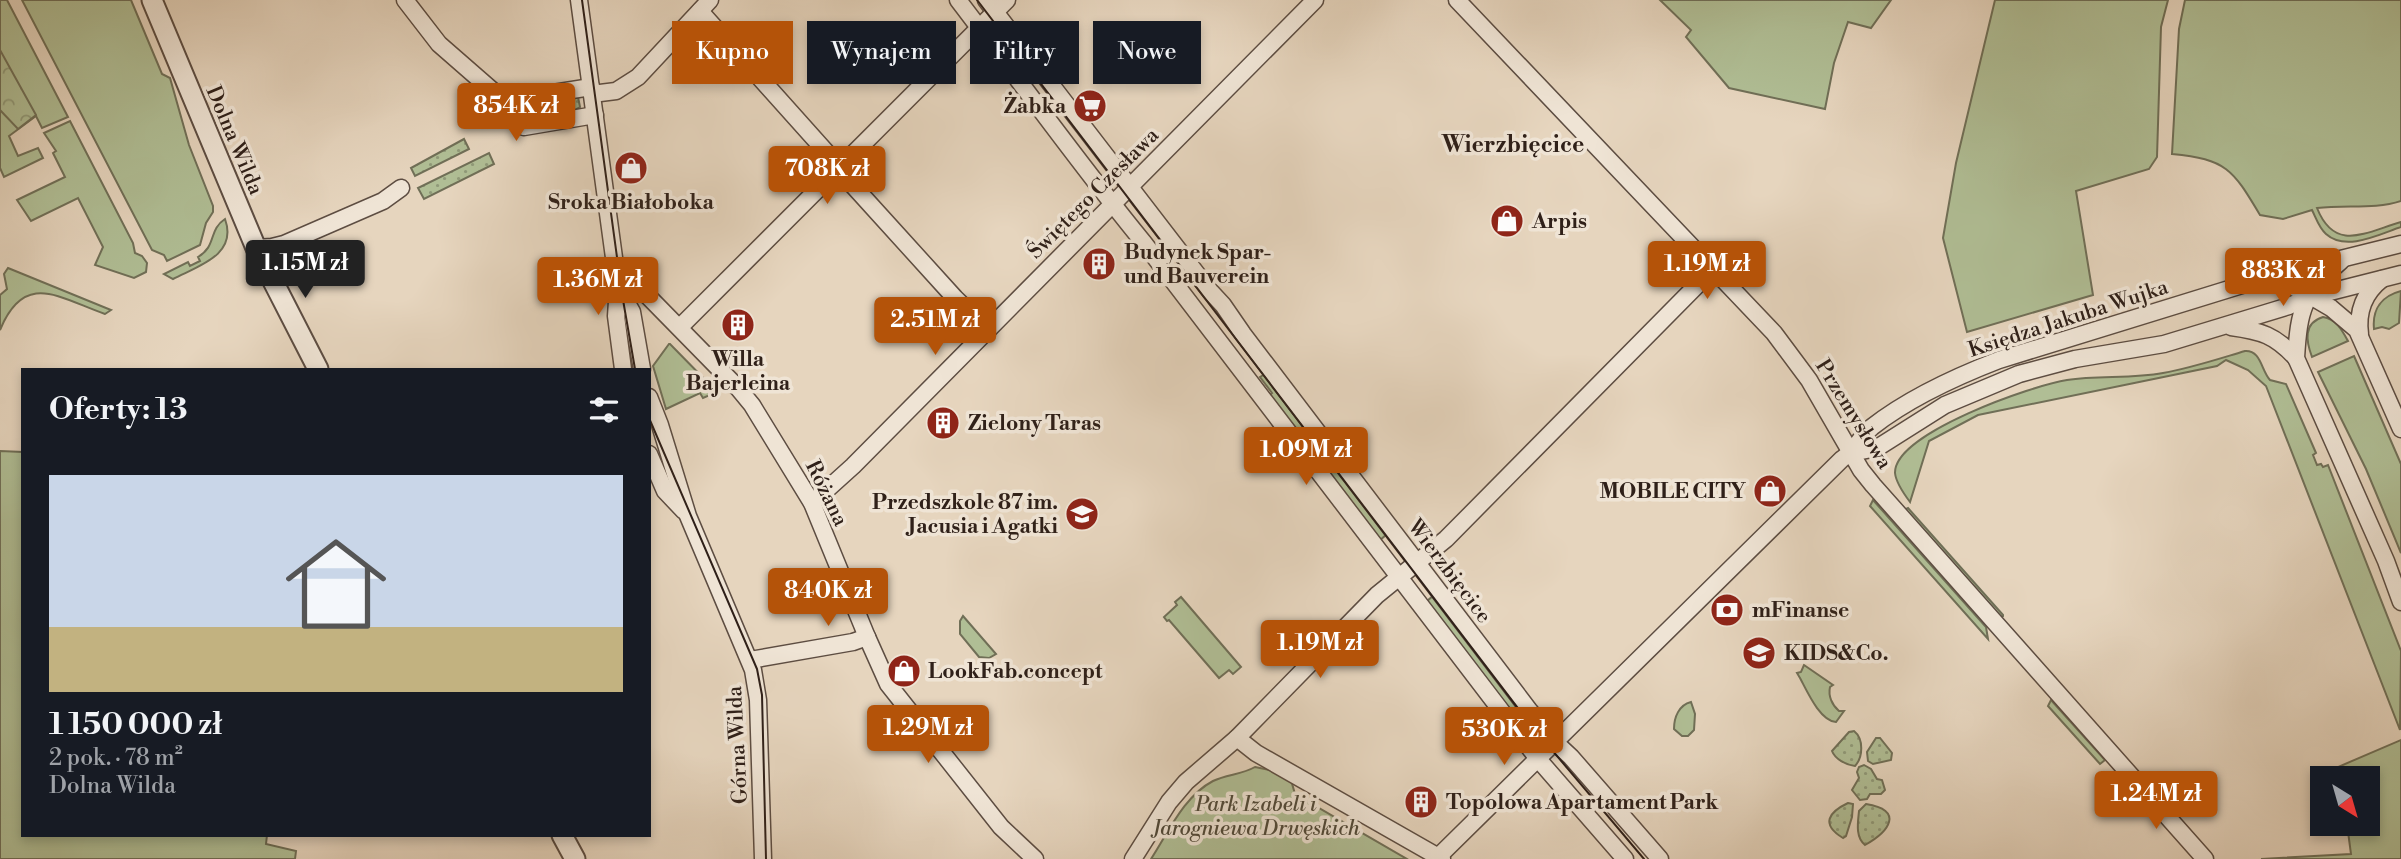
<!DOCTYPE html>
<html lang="pl">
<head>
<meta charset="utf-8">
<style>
	:root { --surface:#171b24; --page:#20242c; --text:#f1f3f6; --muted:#9ea1a6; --accent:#b45309 }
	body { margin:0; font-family:"Libre Bodoni",serif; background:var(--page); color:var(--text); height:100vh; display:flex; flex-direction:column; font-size:26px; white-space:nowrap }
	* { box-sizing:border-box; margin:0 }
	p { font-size:23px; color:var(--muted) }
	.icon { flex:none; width:38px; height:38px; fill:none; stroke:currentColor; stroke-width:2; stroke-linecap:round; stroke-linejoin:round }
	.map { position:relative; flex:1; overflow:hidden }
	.side { position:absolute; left:21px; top:368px; width:630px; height:469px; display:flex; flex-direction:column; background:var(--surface); border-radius:0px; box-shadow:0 4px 10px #0003 }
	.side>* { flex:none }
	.hud { position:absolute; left:672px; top:21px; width:665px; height:63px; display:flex; gap:14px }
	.needle { width:46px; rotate:143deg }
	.tools { position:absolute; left:2310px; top:766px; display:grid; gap:14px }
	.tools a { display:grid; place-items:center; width:70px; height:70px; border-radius:0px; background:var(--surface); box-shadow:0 4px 10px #0003; font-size:35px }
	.price { position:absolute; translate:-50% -60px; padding:0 16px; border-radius:7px; background:var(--accent); color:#fff; font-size:23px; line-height:46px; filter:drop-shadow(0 2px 4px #0008) }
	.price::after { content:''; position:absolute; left:50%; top:42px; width:21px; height:16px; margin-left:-10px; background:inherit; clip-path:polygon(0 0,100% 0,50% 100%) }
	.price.selected { background:#222; color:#fff }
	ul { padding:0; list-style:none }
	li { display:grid; align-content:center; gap:14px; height:371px; padding:0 28px }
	li span { display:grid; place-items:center; height:217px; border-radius:0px; color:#555 }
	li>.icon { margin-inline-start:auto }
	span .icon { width:126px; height:126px; fill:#fffc; stroke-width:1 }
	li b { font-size:30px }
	h2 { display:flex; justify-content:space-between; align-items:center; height:84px; padding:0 28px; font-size:30px }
	.tag { padding:0 24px; border-radius:0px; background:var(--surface); box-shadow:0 4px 10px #0003; font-size:24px; line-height:63px }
	.tag.selected { background:var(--accent); color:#fff }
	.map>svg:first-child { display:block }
	.green { fill:#b0be95; stroke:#706f57; stroke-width:2 }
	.forest { fill:url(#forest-crowns); stroke:#706f57; stroke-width:2 }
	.garden { fill:url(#garden-dots); stroke:#706f57; stroke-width:2 }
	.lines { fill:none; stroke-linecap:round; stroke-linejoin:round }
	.minor-casing { stroke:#5d4d42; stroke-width:19 }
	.tertiary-casing { stroke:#5d4d42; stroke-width:23 }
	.minor { stroke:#efe4d5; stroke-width:16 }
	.tertiary { stroke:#efe4d5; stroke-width:19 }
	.tram { stroke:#2f2019; stroke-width:2 }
	.labels { text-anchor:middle; stroke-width:7; stroke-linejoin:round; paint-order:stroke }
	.poi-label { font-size:21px; font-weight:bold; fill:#2f2019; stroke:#efe4d5; text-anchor:start }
	.street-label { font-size:21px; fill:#2f2019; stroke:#efe4d5 }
	.park-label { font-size:21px; font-style:italic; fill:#4f4838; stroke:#efe4d5 }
	.neighbourhood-label { font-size:23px; font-weight:bold; fill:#2f2019; stroke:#efe4d5 }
</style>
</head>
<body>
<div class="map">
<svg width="2401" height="859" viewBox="0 0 2401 859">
	<defs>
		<pattern id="forest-crowns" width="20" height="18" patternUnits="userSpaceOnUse" patternTransform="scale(1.75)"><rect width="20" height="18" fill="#b0be95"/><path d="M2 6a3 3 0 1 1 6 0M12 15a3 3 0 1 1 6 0" fill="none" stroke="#909a79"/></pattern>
		<pattern id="garden-dots" width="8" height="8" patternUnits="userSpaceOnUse" patternTransform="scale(1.75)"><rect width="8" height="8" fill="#b0be95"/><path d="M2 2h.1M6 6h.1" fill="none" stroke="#909a79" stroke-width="1.8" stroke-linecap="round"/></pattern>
	</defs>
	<rect width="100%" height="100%" fill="#e6d5be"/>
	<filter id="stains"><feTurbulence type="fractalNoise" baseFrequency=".00286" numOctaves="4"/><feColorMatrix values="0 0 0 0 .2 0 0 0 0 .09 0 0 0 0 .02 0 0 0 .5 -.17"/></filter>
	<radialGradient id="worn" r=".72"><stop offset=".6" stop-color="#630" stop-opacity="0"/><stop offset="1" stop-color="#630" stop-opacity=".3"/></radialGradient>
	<!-- green -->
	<g class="green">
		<polygon points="0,0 7,0 68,117 42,128 36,116 9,136 18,156 38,148 43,158 4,177 0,168"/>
		<polygon points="22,0 131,0 162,74 170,78 189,145 213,206 213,212 206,223 200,245 167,261 164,255 152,250"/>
		<polygon points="1660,0 1891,0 1871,28 1848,22 1834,63 1825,109 1729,88 1686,37 1691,30"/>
		<polygon points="1995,0 2168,0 2161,27 2157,157 2149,169 2076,191 2093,295 1967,332 1943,238 1956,163"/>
		<path d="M2185 0H2401V201C2374 210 2345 204 2317 208 2335 253 2366 232 2401 222V227C2380 234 2346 252 2326 234 2319 228 2316 218 2312 210L2283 219 2260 215C2233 170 2227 159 2172 154L2179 29Z"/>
		<polygon points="70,121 133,243 135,253 142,256 147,263 146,272 134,278 95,265 103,247 78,198 31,221 17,200 65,177 53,153 56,151 44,133"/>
		<path d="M225 219C238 255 198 266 173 279L164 274 188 262 190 266 200 261 198 257C217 246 208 230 225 219Z"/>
		<path d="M8 268 111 310 105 314C59 298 25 270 0 330V295L7 289 4 274Z"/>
		<path d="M2401 291 2399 323 2389 329 2382 327 2374 329C2372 309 2382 296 2401 291Z"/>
		<path d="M2323 317C2336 319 2342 330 2348 341L2312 357C2306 341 2303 323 2323 317Z"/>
		<polygon points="669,344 670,344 717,392 703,398 700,393 666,409 653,366"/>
		<path d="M2245 351C2261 350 2261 370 2270 380L2286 384 2316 453 2313 455 2317 465 2321 464 2323 467 2328 465 2401 651 2400 730 2266 386 2248 370 2226 360 2217 366 1978 415 1929 441 1910 502C1904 494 1896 483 1895 473 1894 433 2034 385 2067 380 2099 375 2131 379 2163 373 2191 368 2218 359 2245 351Z"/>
		<polygon points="2354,356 2401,464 2401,553 2366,469 2318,372"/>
		<polygon points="1265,374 1387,534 1379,541 1268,396 1272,393 1260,377"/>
		<polygon points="0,451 23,452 23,835 267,835 266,844 296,851 295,859 0,859"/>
		<polygon points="1873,500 1986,627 1988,639 1870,506"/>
		<polygon points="1908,508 2003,615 2003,616 2000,617 1904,510"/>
		<polygon points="1434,595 1528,718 1519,724 1426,602"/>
		<polygon points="1181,597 1241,667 1233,674 1229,670 1219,678 1169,620 1167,621 1164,617 1177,605 1175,602"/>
		<polygon points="963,616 996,654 989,658 979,657 960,634 960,621"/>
		<path d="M1804 665 1833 685 1830 687C1828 696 1832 705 1839 711H1844L1836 722C1820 721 1807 691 1800 678L1797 673 1801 672Z"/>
		<polygon points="2051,700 2105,760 2100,764 2048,706"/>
		<path d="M1691 702 1695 714 1694 730 1688 736H1682L1674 729C1674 717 1679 705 1691 702Z"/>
		<polygon points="2401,740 2401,859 2261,859 2351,854 2347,824 2368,824 2368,779 2340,779 2338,767"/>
		<path d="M1255 767 1274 771 1291 780 1295 794 1407 859H1151C1168 833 1184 796 1213 781 1227 774 1241 775 1255 767Z"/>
	</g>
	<!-- forest -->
	<polygon class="forest" points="0,50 36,115 18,129 0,110"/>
	<!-- garden -->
	<g class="garden">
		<polygon points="578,97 580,107 571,112 526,119 519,113 521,106"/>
		<polygon points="464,139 469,149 415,176 411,168"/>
		<polygon points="489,153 494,164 424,199 418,188"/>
		<path d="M1854 731C1864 739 1863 757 1855 766 1846 765 1835 759 1832 751L1849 732Z"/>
		<polygon points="1876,738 1880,738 1892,753 1891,760 1873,764 1868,761 1867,752"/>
		<polygon points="1864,765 1871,769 1877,779 1882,780 1885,790 1881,794 1870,794 1867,799 1860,800 1852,790 1859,778 1857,772 1859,767"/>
		<path d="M1848 803 1853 804 1852 817 1846 836 1843 838C1820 824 1829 812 1848 803Z"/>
		<path d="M1866 804C1904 810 1890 831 1865 845 1855 837 1858 822 1859 811Z"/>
	</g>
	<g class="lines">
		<defs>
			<g id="minor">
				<polyline points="405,0 439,44 502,99 508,100 591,87"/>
				<polyline points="579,0 618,287 616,316 623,369"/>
				<path d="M958 0C1020 81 1079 164 1144 243L1538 759 1625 859"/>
				<polyline points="986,0 1210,291 1223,305 1243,334 1529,710 1556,743 1571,757 1660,859"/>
				<polyline points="1457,0 1774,333 1809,380 1861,470 1873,485 2205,859"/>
				<polyline points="700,11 845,173 848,180 955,298 988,330"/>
				<polyline points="592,94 616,91 638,77 710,0"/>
				<polyline points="516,99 508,104 507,110 519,125 524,127 595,115"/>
				<polyline points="256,248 272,247 284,244 383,201 401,188"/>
				<path d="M2341 261C2303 294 2299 309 2296 358L2386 561 2401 602"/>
				<polyline points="616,279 635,283 738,388 752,405 812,503 867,637 888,684 1001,827 1035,859"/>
				<polyline points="2265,280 2285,284 2302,291 2331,308 2357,330 2401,429"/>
				<polyline points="618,287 632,312 642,369"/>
				<polyline points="680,327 1007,0"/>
				<path d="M2231 327C2261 331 2275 335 2296 358"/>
				<path d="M2360 334C2357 312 2364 293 2382 279"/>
				<polyline points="649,397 660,425 688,516 753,670 758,700 763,859"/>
				<polyline points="1851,453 1877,448 1945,405 2019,374 2075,359 2164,344 2289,306 2310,297 2401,274"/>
				<polyline points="649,454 665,491 684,511"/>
				<polyline points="812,503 853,466 1315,0"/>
				<polyline points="750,660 853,642 867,637"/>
				<polyline points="1237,738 1256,753 1442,859"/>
				<path d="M1438 857 1842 459C1855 451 1860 437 1872 427 1909 398 1955 377 1999 360L2268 277 2401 244"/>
				<polyline points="1133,859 1169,802 1186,782 1237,738 1377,595 1446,539 1713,269"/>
			</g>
			<g id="tertiary">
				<polyline points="152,0 256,248 318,369"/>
				<polyline points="562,835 575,859"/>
			</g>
		</defs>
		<!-- minor casing -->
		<use href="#minor" class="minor-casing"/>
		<!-- tertiary casing -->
		<use href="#tertiary" class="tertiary-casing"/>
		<!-- minor -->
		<use href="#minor" class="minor"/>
		<!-- tertiary -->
		<use href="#tertiary" class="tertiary"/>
		<!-- tram -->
		<g class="tram">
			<polyline points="582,0 622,294 635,369"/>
			<polyline points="977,0 1530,724 1644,859"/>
			<polyline points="649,418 757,669 762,695 766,859"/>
		</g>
	</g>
	<!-- icons -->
	<defs>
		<symbol id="supermarket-disc" viewBox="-11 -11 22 22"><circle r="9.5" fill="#8f2418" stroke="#efe4d5"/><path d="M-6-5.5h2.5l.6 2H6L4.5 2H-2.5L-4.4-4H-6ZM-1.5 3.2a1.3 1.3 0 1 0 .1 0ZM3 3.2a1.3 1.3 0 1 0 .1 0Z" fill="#fff"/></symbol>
		<symbol id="shop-disc" viewBox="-11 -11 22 22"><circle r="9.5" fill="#8f2418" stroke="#efe4d5"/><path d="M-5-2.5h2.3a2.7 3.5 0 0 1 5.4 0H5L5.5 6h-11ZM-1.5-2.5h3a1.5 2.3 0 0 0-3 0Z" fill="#fff"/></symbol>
		<symbol id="building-disc" viewBox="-11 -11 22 22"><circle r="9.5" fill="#8f2418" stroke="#efe4d5"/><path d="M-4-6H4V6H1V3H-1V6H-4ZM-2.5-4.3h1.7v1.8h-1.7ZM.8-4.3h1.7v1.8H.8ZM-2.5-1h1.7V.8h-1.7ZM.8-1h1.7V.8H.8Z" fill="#fff"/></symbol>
		<symbol id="school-disc" viewBox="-11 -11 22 22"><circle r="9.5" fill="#8f2418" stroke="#efe4d5"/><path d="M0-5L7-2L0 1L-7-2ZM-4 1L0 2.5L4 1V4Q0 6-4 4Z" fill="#fff"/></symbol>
		<symbol id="bank-disc" viewBox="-11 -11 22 22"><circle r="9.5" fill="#8f2418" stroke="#efe4d5"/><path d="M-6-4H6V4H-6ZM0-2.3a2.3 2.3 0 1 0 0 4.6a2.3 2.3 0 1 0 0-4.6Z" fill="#fff"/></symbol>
	</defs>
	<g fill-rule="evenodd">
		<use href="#supermarket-disc" x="1071" y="87" width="38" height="38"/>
		<use href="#shop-disc" x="612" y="149" width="38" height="38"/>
		<use href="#shop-disc" x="1488" y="202" width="38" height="38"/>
		<use href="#building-disc" x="1080" y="245" width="38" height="38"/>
		<use href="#building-disc" x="719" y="306" width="38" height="38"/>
		<use href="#building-disc" x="924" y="404" width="38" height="38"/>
		<use href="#shop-disc" x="1751" y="472" width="38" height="38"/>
		<use href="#school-disc" x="1063" y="495" width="38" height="38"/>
		<use href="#bank-disc" x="1708" y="591" width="38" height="38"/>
		<use href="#school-disc" x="1740" y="634" width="38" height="38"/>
		<use href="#shop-disc" x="885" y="652" width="38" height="38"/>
		<use href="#building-disc" x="1402" y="783" width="38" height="38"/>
	</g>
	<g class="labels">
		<!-- poi labels -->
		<g class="poi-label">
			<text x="1066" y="113" text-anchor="end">Żabka</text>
			<text x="631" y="209" text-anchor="middle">Sroka Białoboka</text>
			<text x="1532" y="228">Arpis</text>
			<text x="1124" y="259">Budynek Spar-<tspan x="1124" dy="24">und Bauverein</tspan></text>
			<text x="738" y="366" text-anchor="middle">Willa<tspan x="738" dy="24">Bajerleina</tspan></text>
			<text x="968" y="430">Zielony Taras</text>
			<text x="1746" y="498" text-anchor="end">MOBILE CITY</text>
			<text x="1058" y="509" text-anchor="end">Przedszkole 87 im.<tspan x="1058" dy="24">Jacusia i Agatki</tspan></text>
			<text x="1752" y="617">mFinanse</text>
			<text x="1784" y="660">KIDS&amp;Co.</text>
			<text x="928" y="678">LookFab.concept</text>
			<text x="1446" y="809">Topolowa Apartament Park</text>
		</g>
		<!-- street labels -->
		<g class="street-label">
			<text transform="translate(235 140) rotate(67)" y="7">Dolna Wilda</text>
			<text transform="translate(1093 193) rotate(-45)" y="7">Świętego Czesława</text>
			<text transform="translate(2068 318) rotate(-18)" y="7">Księdza Jakuba Wujka</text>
			<text transform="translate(1854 414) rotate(58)" y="7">Przemysłowa</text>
			<text transform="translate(827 493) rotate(64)" y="7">Różana</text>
			<text transform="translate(1450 571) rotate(53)" y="7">Wierzbięcice</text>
			<text transform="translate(737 745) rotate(-93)" y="7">Górna Wilda</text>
		</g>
		<!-- park labels -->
		<g class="park-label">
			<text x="1256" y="811">Park Izabeli i<tspan x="1256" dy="24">Jarogniewa Drwęskich</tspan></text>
		</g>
		<!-- neighbourhood labels -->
		<g class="neighbourhood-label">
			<text x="1513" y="152">Wierzbięcice</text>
		</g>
	</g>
	<rect width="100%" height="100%" filter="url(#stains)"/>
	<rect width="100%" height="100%" fill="url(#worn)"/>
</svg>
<div class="tools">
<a><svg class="needle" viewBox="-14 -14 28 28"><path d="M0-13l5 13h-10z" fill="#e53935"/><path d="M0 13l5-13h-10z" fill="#9ea1a6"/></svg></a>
</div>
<b class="price" style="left:516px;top:143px">854K zł</b>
<b class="price" style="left:827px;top:206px">708K zł</b>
<b class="price selected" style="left:305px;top:300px">1.15M zł</b>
<b class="price" style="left:1707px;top:301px">1.19M zł</b>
<b class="price" style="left:2283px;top:308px">883K zł</b>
<b class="price" style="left:598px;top:317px">1.36M zł</b>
<b class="price" style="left:935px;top:357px">2.51M zł</b>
<b class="price" style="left:1306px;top:487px">1.09M zł</b>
<b class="price" style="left:828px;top:628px">840K zł</b>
<b class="price" style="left:1320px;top:680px">1.19M zł</b>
<b class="price" style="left:928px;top:765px">1.29M zł</b>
<b class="price" style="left:1504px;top:767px">530K zł</b>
<b class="price" style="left:2156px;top:831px">1.24M zł</b>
<div class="hud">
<a class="tag selected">Kupno</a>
<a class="tag">Wynajem</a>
<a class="tag">Filtry</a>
<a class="tag">Nowe</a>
</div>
<section class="side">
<h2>Oferty: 13<svg class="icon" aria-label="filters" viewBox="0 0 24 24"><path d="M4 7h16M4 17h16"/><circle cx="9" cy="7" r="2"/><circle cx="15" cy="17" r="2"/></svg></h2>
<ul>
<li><span style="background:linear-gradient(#c9d6e8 70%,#c2b280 0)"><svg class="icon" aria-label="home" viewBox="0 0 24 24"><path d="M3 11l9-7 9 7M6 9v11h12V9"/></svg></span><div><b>1 150 000 zł</b><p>2 pok. · 78 m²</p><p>Dolna Wilda</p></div></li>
</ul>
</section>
</div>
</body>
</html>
